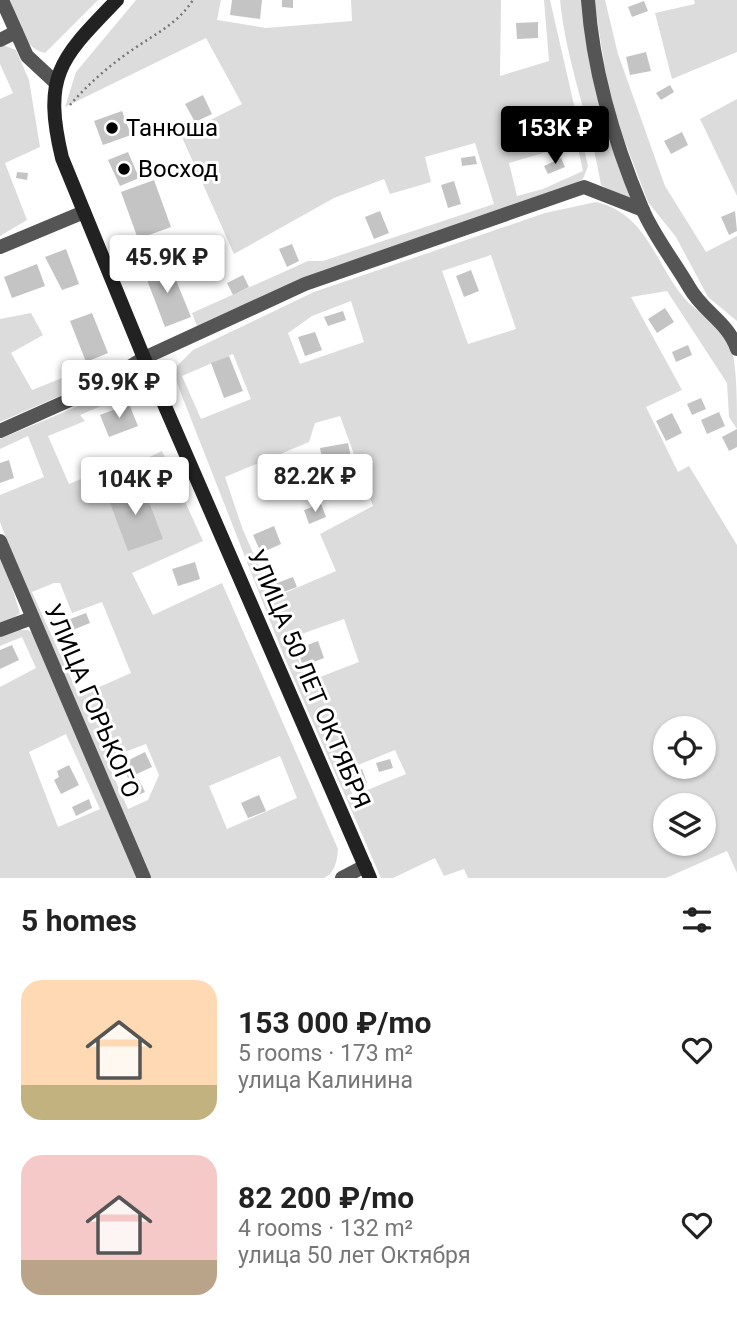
<!DOCTYPE html>
<html lang="en">
<head>
<meta charset="utf-8">
<style>
	:root { --surface:#fff; --page:#f6f6f6; --text:#222; --muted:#767676; --accent:#000 }
	body { margin:0; font-family:Roboto,sans-serif; background:var(--page); color:var(--text); height:100vh; display:flex; flex-direction:column; font-size:26px; white-space:nowrap }
	* { box-sizing:border-box; margin:0 }
	p { font-size:23px; color:var(--muted) }
	.icon { flex:none; width:38px; height:38px; fill:none; stroke:currentColor; stroke-width:2; stroke-linecap:round; stroke-linejoin:round }
	.map { position:relative; height:878px; overflow:hidden }
	.panel { display:flex; flex-direction:column; background:var(--surface); flex:1 }
	.panel>* { flex:none }
	.buttons { position:absolute; left:653px; top:716px; display:grid; gap:14px }
	.buttons a { display:grid; place-items:center; width:63px; height:63px; border-radius:50%; background:var(--surface); box-shadow:0 2px 5px #0004; font-size:35px }
	.price { position:absolute; translate:-50% -60px; padding:0 16px; border-radius:7px; background:#fff; color:#222; font-size:23px; line-height:46px; filter:drop-shadow(0 2px 4px #0008) }
	.price::after { content:''; position:absolute; left:50%; top:42px; width:21px; height:16px; margin-left:-10px; background:inherit; clip-path:polygon(0 0,100% 0,50% 100%) }
	.price.selected { background:var(--accent); color:#fff }
	ul { padding:0; list-style:none }
	li { display:flex; align-items:center; gap:21px; height:175px; padding:0 21px }
	li span { display:grid; place-items:center; flex:none; width:196px; height:140px; border-radius:21px; color:#555 }
	li>.icon { margin-inline-start:auto }
	span .icon { width:84px; height:84px; fill:#fffc; stroke-width:1 }
	li b { font-size:30px }
	h2 { display:flex; justify-content:space-between; align-items:center; height:84px; padding:0 21px; font-size:30px }
	.map>svg:first-child { display:block }
	.green { fill:#dcdcdc; fill-rule:evenodd }
	.building { fill:#c4c4c4 }
	.lines { fill:none; stroke-linecap:round; stroke-linejoin:round }
	.path { stroke:#777; stroke-width:2.5; stroke-dasharray:2 3.5; stroke-linecap:butt }
	.street { stroke:#555; stroke-width:14 }
	.secondary { stroke:#222; stroke-width:14 }
	.poi-dot { fill:#000; stroke:#fff; stroke-width:2.5 }
	.labels { text-anchor:middle; stroke-width:6; stroke-linejoin:round; paint-order:stroke }
	.poi-label { font-size:24px; fill:#000; stroke:#fff; text-anchor:start }
	.street-label { font-size:24px; fill:#000; stroke:#fff }
</style>
</head>
<body>
<div class="map">
<svg width="737" height="878" viewBox="0 0 737 878">
	<rect width="100%" height="100%" fill="#fff"/>
	<!-- green -->
	<g class="green">
		<path d="M10 0H98L45 53C23 49 18 19 10 0Z"/>
		<path d="M136 0H221L217 20 266 28 352 21 351 0H501L500 76 549 61 544 0H550L588 166 583 179 567 188 299 280 197 326 192 313 308 261H323L494 204 475 143 425 157 431 182 390 194 384 179 334 198 234 254 181 135 242 104 206 38 65 107 76 72ZM577 143 583 171 543 189 517 196 509 163Z"/>
		<path d="M560 0H584L637 204 601 185C591 123 566 63 560 0Z"/>
		<polygon points="594,0 605,0 618,54 665,186 706,252 737,236 737,321 708,297 676,237 648,202 611,105"/>
		<polygon points="694,0 737,0 737,52 672,79 655,13 695,4"/>
		<polygon points="0,44 16,50 29,80 40,147 5,163 27,220 0,236 0,99 13,93 0,64"/>
		<polygon points="737,99 737,196 700,119"/>
		<path d="M596 202C646 213 655 263 684 298 700 315 723 327 732 349 737 372 737 404 737 429L729 417 727 383 667 291 631 297 682 390 646 407 678 472 689 466 737 545V873L727 851 666 878H468L464 869 444 876 435 858 393 878H381L283 654 175 378 177 366 193 350 314 292 545 213ZM491 255 516 329 468 344 442 271ZM351 301 364 342 300 364 288 333 312 316ZM233 354 251 399 201 419 182 376ZM340 416 373 506 320 534 336 571 273 598 243 530 225 477 309 442 315 423ZM344 619 359 662 307 682 290 638ZM665 728H704V766H665ZM395 750 406 774 353 796 343 771ZM665 805H704V844H665Z"/>
		<polygon points="31,313 43,335 11,353 32,390 72,374 71,391 0,422 0,319"/>
		<path d="M95 399 108 403 80 415 85 421 48 436 69 484 125 461 128 467 162 451 203 541 132 573 153 615 222 583 338 849C337 861 335 873 324 878H148L33 611 0 522V495L44 477 28 436 0 449V439ZM54 583H60L72 613 102 602 131 673 79 696 32 592ZM146 744 159 775 148 800 128 809 106 759ZM280 756 297 798 227 829 209 786Z"/>
		<polygon points="0,550 20,613 0,628"/>
		<path d="M17 630H28L35 635 139 878H0V687L36 668 22 637 0 646V636ZM66 734 100 809 58 827 29 752Z"/>
	</g>
	<!-- building -->
	<g class="building">
		<polygon points="232,0 262,0 260,19 230,15"/>
		<polygon points="282,0 293,0 293,8 282,7"/>
		<polygon points="644,1 648,11 632,17 628,7"/>
		<polygon points="538,22 538,38 517,39 516,23"/>
		<polygon points="646,52 651,71 630,75 626,57"/>
		<polygon points="670,85 674,92 661,100 656,93"/>
		<polygon points="203,95 212,114 195,122 185,104"/>
		<polygon points="122,111 131,135 103,145 94,121"/>
		<polygon points="682,132 688,145 671,154 664,141"/>
		<polygon points="128,152 139,178 120,186 108,160"/>
		<polygon points="475,156 477,164 462,166 461,158"/>
		<polygon points="561,158 565,167 548,174 544,166"/>
		<polygon points="17,172 28,173 27,180 16,178"/>
		<polygon points="154,180 171,227 138,239 121,192"/>
		<polygon points="454,181 461,204 448,208 441,185"/>
		<polygon points="380,211 389,233 374,239 365,217"/>
		<polygon points="735,211 737,231 729,235 721,217"/>
		<polygon points="292,244 299,261 287,267 279,249"/>
		<polygon points="66,249 79,284 62,290 45,257"/>
		<polygon points="169,263 191,317 165,327 144,272"/>
		<polygon points="37,264 45,286 12,298 4,277"/>
		<polygon points="471,270 479,291 464,297 456,276"/>
		<polygon points="243,275 249,287 233,295 227,283"/>
		<polygon points="665,308 674,322 657,333 648,319"/>
		<polygon points="343,311 346,320 328,326 324,317"/>
		<polygon points="92,313 108,353 86,362 70,321"/>
		<polygon points="315,332 322,350 305,356 298,337"/>
		<polygon points="688,345 692,355 676,362 672,352"/>
		<polygon points="229,356 243,391 224,398 211,363"/>
		<polygon points="701,398 706,409 692,415 687,404"/>
		<polygon points="129,404 138,426 109,437 100,415"/>
		<polygon points="719,412 725,426 707,434 701,420"/>
		<polygon points="672,413 682,433 666,441 656,421"/>
		<polygon points="737,429 737,447 729,451 722,437"/>
		<polygon points="348,443 351,457 323,463 320,448"/>
		<polygon points="9,460 14,478 0,483 0,463"/>
		<polygon points="347,467 350,479 327,484 325,472"/>
		<polygon points="142,483 163,539 128,551 107,495"/>
		<polygon points="321,504 326,517 309,524 304,510"/>
		<polygon points="274,526 281,544 261,553 253,535"/>
		<polygon points="195,562 200,579 178,586 172,569"/>
		<polygon points="293,577 297,587 273,596 269,586"/>
		<polygon points="86,613 90,623 70,631 65,621"/>
		<polygon points="318,641 324,658 303,666 297,649"/>
		<polygon points="12,645 19,660 0,669 0,650"/>
		<polygon points="145,752 152,767 128,778 121,764"/>
		<polygon points="390,759 393,768 379,772 376,763"/>
		<polygon points="69,765 79,785 61,794 54,780 59,777 57,771"/>
		<polygon points="362,769 367,783 354,788 348,774"/>
		<polygon points="139,780 145,792 136,796 131,784"/>
		<polygon points="259,795 266,811 248,818 241,803"/>
		<polygon points="89,799 92,808 76,816 72,807"/>
	</g>
	<g class="lines">
		<!-- path -->
		<path class="path" d="M70 105C88 84 111 64 135 48 157 33 178 23 193 0"/>
		<!-- street -->
		<g class="street">
			<polyline points="2,0 27,56 55,82"/>
			<path d="M588 0C593 70 615 144 642 208 653 235 674 261 689 287 703 312 728 322 737 349"/>
			<polyline points="0,40 16,32"/>
			<polyline points="0,247 84,212"/>
			<polyline points="0,431 94,389 144,358 305,284 584,187 643,210"/>
			<polyline points="0,541 144,878"/>
			<polyline points="0,630 32,618"/>
			<polyline points="342,878 365,866"/>
		</g>
		<!-- secondary -->
		<path class="secondary" d="M117 0C61 58 42 74 62 158L144 358 370 878"/>
	</g>
	<!-- markers -->
	<g class="poi-dot">
		<circle cx="112" cy="128" r="7"/>
		<circle cx="124" cy="169" r="7"/>
	</g>
	<g class="labels">
		<!-- poi labels -->
		<g class="poi-label">
			<text x="126" y="136">Танюша</text>
			<text x="138" y="177">Восход</text>
		</g>
		<!-- street labels -->
		<g class="street-label">
			<text transform="translate(309 679) rotate(67)" y="8">УЛИЦА 50 ЛЕТ ОКТЯБРЯ</text>
			<text transform="translate(92 701) rotate(67)" y="8">УЛИЦА ГОРЬКОГО</text>
		</g>
	</g>
</svg>
<div class="buttons">
<a><svg class="icon" aria-label="locate" viewBox="0 0 24 24"><circle cx="12" cy="12" r="6"/><path d="M12 2v4M12 18v4M2 12h4M18 12h4"/></svg></a>
<a><svg class="icon" aria-label="layers" viewBox="0 0 24 24"><path d="M12 4l9 5-9 5-9-5zM3 14l9 5 9-5"/></svg></a>
</div>
<b class="price selected" style="left:555px;top:166px">153K ₽</b>
<b class="price" style="left:167px;top:295px">45.9K ₽</b>
<b class="price" style="left:119px;top:420px">59.9K ₽</b>
<b class="price" style="left:315px;top:514px">82.2K ₽</b>
<b class="price" style="left:135px;top:517px">104K ₽</b>
</div>
<section class="panel">
<h2>5 homes<svg class="icon" aria-label="filters" viewBox="0 0 24 24"><path d="M4 7h16M4 17h16"/><circle cx="9" cy="7" r="2"/><circle cx="15" cy="17" r="2"/></svg></h2>
<ul>
<li><span style="background:linear-gradient(#ffd9b3 75%,#c2b280 0)"><svg class="icon" aria-label="home" viewBox="0 0 24 24"><path d="M3 11l9-7 9 7M6 9v11h12V9"/></svg></span><div><b>153 000 ₽/mo</b><p>5 rooms · 173 m²</p><p>улица Калинина</p></div><svg class="icon" aria-label="heart" viewBox="0 0 24 24"><path d="M12 20l-8-8c-3-5 5-10 8-4 3-6 11-1 8 4z"/></svg></li>
<li><span style="background:linear-gradient(#f6c9c9 75%,#b9a48a 0)"><svg class="icon" aria-label="home" viewBox="0 0 24 24"><path d="M3 11l9-7 9 7M6 9v11h12V9"/></svg></span><div><b>82 200 ₽/mo</b><p>4 rooms · 132 m²</p><p>улица 50 лет Октября</p></div><svg class="icon" aria-label="heart" viewBox="0 0 24 24"><path d="M12 20l-8-8c-3-5 5-10 8-4 3-6 11-1 8 4z"/></svg></li>
</ul>
</section>
</body>
</html>
